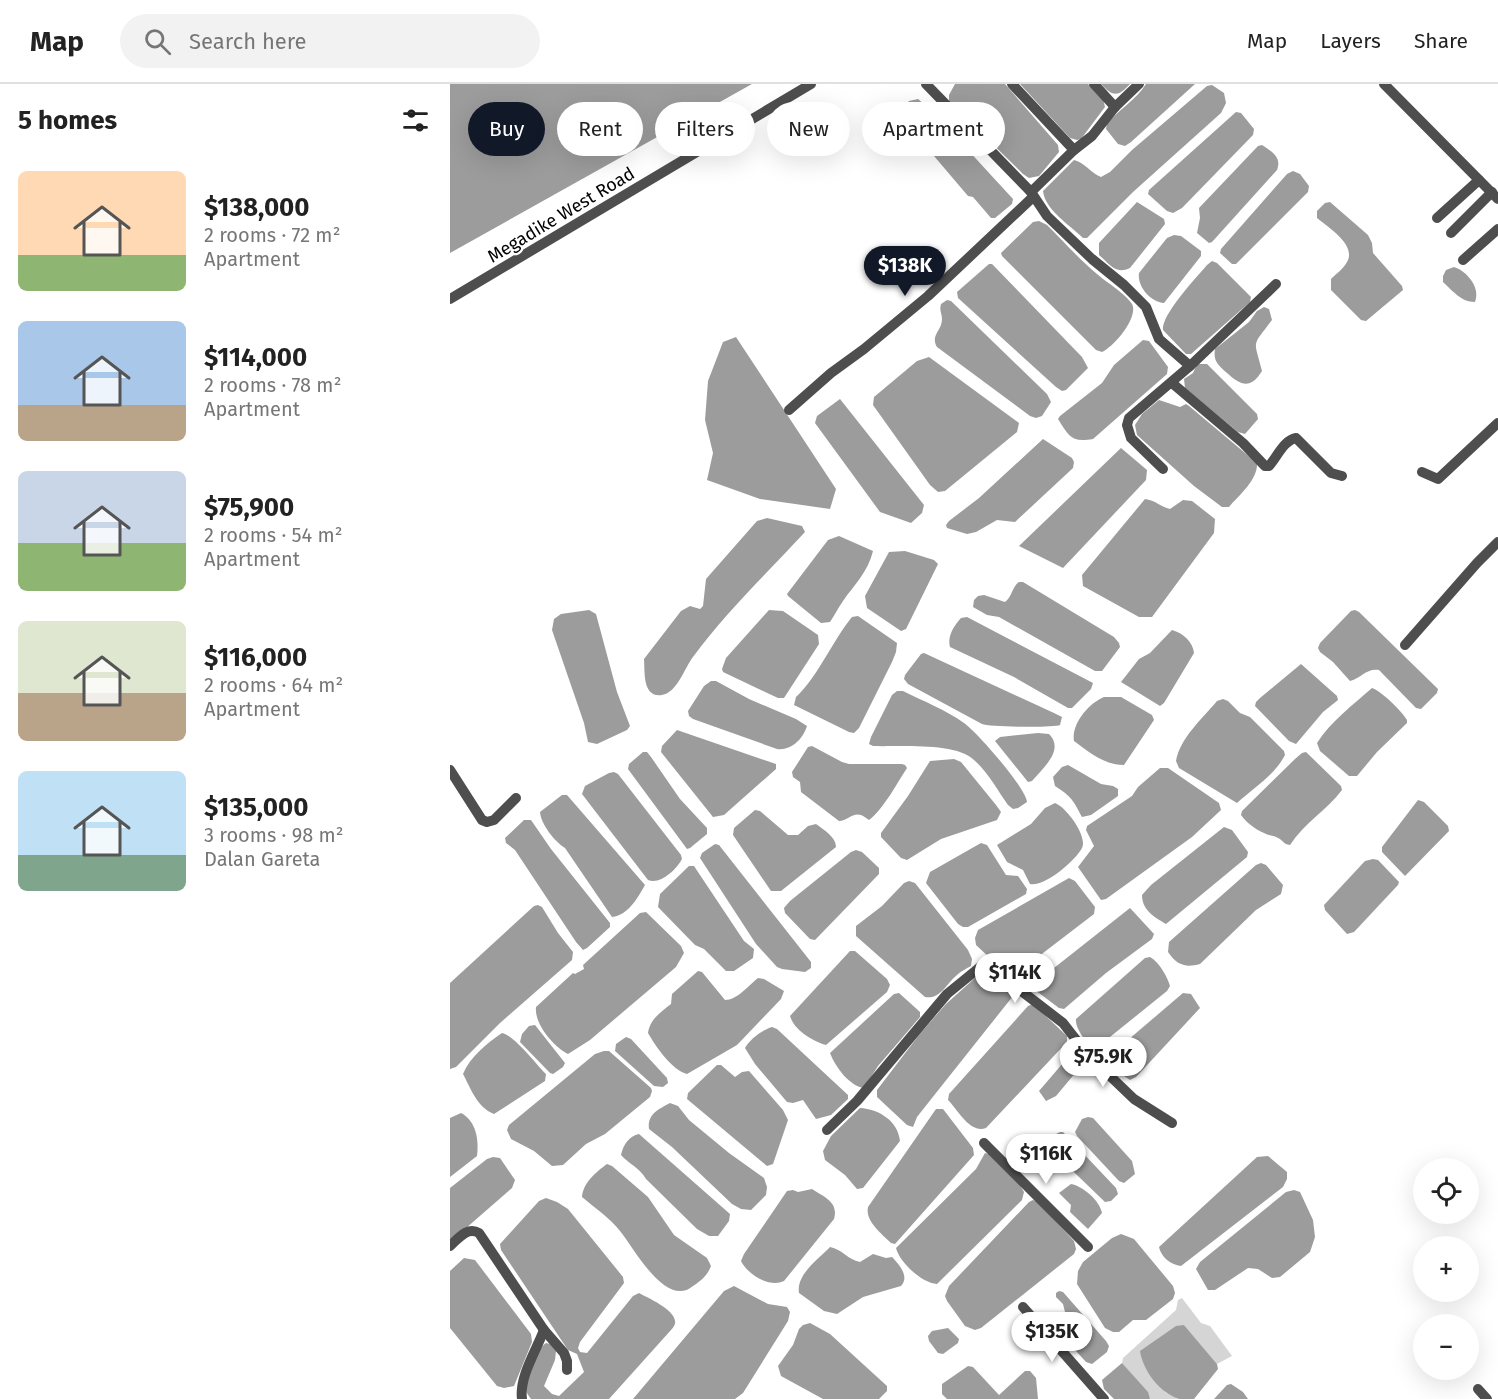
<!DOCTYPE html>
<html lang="en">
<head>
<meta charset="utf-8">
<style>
	:root { --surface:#fff; --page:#f2f2f2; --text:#222; --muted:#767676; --line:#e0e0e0; --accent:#111827 }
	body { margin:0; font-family:"Fira Sans",sans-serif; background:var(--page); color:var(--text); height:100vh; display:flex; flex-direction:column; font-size:22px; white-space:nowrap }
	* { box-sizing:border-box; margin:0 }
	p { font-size:20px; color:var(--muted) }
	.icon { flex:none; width:33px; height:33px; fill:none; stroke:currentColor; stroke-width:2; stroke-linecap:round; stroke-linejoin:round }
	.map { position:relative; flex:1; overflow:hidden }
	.details { display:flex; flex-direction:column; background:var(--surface); width:450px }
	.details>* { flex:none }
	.guide { position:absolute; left:18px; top:18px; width:570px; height:54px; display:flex; gap:12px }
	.fabs { position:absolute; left:963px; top:1074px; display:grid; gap:12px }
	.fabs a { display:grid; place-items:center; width:66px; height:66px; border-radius:50%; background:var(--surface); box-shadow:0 6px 24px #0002; font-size:30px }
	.price { position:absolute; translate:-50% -51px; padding:0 14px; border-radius:21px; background:#fff; color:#222; font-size:20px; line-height:39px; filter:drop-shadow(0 2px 3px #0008) }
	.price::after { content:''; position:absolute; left:50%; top:36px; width:18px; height:14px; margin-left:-9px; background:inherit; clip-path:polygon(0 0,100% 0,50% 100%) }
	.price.selected { background:var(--accent); color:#fff }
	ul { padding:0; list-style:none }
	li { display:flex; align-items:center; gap:18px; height:150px; padding:0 18px }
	li span { display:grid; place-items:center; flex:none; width:168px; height:120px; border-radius:9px; color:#555 }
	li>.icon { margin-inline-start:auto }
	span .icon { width:72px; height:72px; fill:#fffc; stroke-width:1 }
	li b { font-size:26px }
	h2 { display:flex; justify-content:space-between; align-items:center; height:72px; padding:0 18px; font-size:26px }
	.chip { padding:0 21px; border-radius:27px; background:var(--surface); box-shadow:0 6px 24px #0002; font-size:21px; line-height:54px }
	.chip.selected { background:var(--accent); color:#fff }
	header { display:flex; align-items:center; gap:36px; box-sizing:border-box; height:84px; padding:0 30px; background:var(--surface); border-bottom:2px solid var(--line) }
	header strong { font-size:28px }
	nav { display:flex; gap:33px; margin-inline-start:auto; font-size:21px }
	.search { width:420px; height:54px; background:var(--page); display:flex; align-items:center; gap:15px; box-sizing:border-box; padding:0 21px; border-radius:33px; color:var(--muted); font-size:22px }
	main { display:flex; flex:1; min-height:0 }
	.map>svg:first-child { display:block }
	.green { fill:#d5d5d5 }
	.water { fill:#9c9c9c }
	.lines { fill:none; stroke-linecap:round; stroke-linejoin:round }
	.minor { stroke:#4e4e4e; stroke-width:10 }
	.labels { text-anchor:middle; stroke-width:4.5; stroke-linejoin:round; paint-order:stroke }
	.street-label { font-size:18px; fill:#000; stroke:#fff }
</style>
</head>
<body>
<header>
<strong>Map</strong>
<div class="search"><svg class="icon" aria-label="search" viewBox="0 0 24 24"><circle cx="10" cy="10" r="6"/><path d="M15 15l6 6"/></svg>Search here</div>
<nav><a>Map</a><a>Layers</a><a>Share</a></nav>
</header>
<main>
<section class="details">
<h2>5 homes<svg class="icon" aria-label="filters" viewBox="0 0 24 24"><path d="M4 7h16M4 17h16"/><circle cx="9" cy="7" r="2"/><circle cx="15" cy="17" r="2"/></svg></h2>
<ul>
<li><span style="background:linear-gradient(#ffd9b3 70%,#8fb573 0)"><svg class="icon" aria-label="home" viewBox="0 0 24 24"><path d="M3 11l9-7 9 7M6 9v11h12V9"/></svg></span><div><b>$138,000</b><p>2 rooms · 72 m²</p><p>Apartment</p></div></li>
<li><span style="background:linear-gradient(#a9c7e8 70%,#b9a48a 0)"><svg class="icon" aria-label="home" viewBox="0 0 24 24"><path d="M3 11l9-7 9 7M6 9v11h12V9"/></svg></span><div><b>$114,000</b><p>2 rooms · 78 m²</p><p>Apartment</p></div></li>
<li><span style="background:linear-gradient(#c9d6e8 60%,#8fb573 0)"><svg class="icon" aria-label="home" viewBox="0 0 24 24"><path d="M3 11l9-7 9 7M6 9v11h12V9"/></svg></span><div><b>$75,900</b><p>2 rooms · 54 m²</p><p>Apartment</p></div></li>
<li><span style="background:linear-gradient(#dfe7d0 60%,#b9a48a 0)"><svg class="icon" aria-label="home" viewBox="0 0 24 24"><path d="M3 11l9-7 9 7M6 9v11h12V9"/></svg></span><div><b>$116,000</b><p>2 rooms · 64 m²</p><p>Apartment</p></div></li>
<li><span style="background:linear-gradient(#bfe0f5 70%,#7fa58c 0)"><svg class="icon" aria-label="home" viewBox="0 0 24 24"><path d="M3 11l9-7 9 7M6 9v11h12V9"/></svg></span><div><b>$135,000</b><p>3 rooms · 98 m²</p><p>Dalan Gareta</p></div></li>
</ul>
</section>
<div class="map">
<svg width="1048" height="1315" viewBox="0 0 1048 1315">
	<rect width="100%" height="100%" fill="#fff"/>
	<!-- green -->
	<polygon class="green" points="732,1214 751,1239 760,1242 782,1272 767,1280 734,1241 715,1308 728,1315 700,1315 697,1308 672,1279 673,1274 726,1226 728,1216"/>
	<!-- water -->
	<g class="water">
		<polygon points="0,0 302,0 0,169"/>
		<polygon points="505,0 555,0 608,61 609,68 589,92 579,94 573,90 499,17 499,11"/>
		<polygon points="570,0 638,0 653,15 655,23 631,55 627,56 620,54"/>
		<path d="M651 0H680C668 13 663 13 651 0Z"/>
		<path d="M696 0H745L681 58 675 62 668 60 656 45 657 40C669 25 686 16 696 0Z"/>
		<path d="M762 1 774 9 776 19 771 29 683 108 637 154H633C620 141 595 126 593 107L624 76C634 78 641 89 651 93L660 88 682 66 757 2Z"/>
		<polygon points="468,15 482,27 563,115 562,120 545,134 541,134 523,113 518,112 450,32 451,25 459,17"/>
		<polygon points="786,28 791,29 804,45 803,51 732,124 723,129 717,127 698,110 699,106"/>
		<path d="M812 61C822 68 832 73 827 86L762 158 759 159 747 149 750 134 749 124 808 62Z"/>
		<polygon points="843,87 850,90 859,102 858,108 786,180 782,180 770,169 771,165 837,90"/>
		<path d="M687 118 714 135 715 140 680 184C665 191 660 180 649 171V159Z"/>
		<path d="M880 118 918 151 922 159 923 169 952 202 953 206 916 237 911 236 881 206V195C886 190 894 184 897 178 907 161 878 143 867 134V127L875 119Z"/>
		<path d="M589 137 597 141C613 157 629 175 647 190 656 198 676 210 682 220 689 233 664 263 652 268L646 266 552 172 551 169 583 138Z"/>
		<path d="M724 151 731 152 751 167V172L714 219C700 218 687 202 689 189L717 154Z"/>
		<path d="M762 177 767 179 801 213 800 218 741 270H736L713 246C711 231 746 194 757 181Z"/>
		<polygon points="539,180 542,180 632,273 638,284 616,306 612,307 606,303 508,214 507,208"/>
		<path d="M1004 183C1017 187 1031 204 1025 218 1011 218 1003 207 993 198V192L996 186Z"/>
		<path d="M497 216 501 217 597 310 601 318 592 332 586 334 580 332 487 263C480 251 492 247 492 235 492 229 489 227 491 220Z"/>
		<path d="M814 223 819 225 822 236C801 264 804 254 812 287 801 305 791 302 777 289 768 281 763 277 765 265L799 238 807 227Z"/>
		<polygon points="286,253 386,405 380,425 310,415 257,396 263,369 255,336 258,297 273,258"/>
		<path d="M693 256 699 257 718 283 717 290 643 355C621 359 619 352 608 335L610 332 652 299 664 281Z"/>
		<polygon points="479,273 569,339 567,348 495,407 488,408 480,401 423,321 424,313 467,277"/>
		<polygon points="747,280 757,280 807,330 808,335 795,350 788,348 735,304 734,295 743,289"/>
		<polygon points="390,315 474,421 472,429 461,439 430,428 365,339 367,332"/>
		<path d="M709 316 730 323 736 320 739 322 807 379C808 396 789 411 779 423H772L744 402 687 351 685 341 692 330Z"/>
		<polygon points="593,355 622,374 624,378 623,384 565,438 547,436 526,448 517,450 497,444 496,441 499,437 529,414"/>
		<polygon points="671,364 697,386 696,396 613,484 569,462"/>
		<path d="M695 415C705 416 711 423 720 425L733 416 742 417 765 435 764 449 702 533H689L633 502 632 491Z"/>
		<path d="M317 434 352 442 355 448C317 489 276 528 243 573 235 583 227 609 212 611 192 614 195 587 194 575L231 527 240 522 250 525 253 522 256 495 307 437Z"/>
		<path d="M389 452 423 467C418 488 404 501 393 517 388 524 384 532 380 538L371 539 338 512 337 510 378 456Z"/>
		<polygon points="455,467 484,476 488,480 456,545 451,547 417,524 415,512 439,468"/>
		<path d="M569 498H573L664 553 669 559 670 563 652 587H645L549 533 537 531 523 523 524 516 528 512 534 511 555 518C562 513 562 503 569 498Z"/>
		<polygon points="139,526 146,530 167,608 180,642 177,646 147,660 138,658 134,639 102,546 104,535 111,530"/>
		<polygon points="319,526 333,527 368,551 369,560 334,614 328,614 273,588 272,585 276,574"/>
		<path d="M905 526 909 528 988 605 987 609 971 625 966 624 929 586C916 584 912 594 900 597L883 578 870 568 868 564 870 559 901 527Z"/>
		<path d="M408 532 447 559 446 568 442 578 409 644 404 649 399 648 344 621 346 613C367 594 383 556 402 533Z"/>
		<path d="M517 533 643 599 641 605 622 624H618L564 593 500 563C497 552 504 542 511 534Z"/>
		<path d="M722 546C733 549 743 558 744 569L714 619 710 622 671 598 689 575 700 569Z"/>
		<path d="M474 569 604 629 612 633 610 641C604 644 539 643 532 640L458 600 454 595 455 591 471 570Z"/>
		<polygon points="851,580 887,612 888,616 873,628 846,660 839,657 805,622 806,618 810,614"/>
		<path d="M261 597H266L299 615 346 635 357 642C353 655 341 667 327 665L243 635 239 632 238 627 254 602Z"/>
		<path d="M922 604C931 607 952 627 957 636V639L927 668 907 692H899L870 667 867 659C881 637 903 621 922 604Z"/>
		<path d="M447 607H453C473 617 496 626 514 639 527 648 576 704 577 718L568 724 563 725 558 721C548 707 538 688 524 676 506 658 448 663 423 662L419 660 421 653 442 611Z"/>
		<path d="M654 613H671L702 631 704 636 674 681C654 681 639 668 624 657 621 640 639 619 654 613Z"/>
		<path d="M773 615 778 617 790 629 800 633 834 667 835 671C825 691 803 704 787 719L729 684 726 677C730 654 752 635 767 617Z"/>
		<polygon points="227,646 326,680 326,685 274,731 263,733 211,668 212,662"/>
		<path d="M588 649 599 650C615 666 593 684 582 697L578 698 545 657 550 653Z"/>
		<path d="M362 662 392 678 399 680H452L455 681 457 684C447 699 433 726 419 736 416 734 414 732 411 731 403 728 397 737 389 737L351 708 350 698 343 693 342 688 358 663Z"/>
		<polygon points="193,668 197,668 201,673 230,715 257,744 257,750 240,764 237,765 178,685 179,680"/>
		<path d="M856 668 891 702 892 706C877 726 854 739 840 761 833 760 834 757 828 754 824 751 819 752 814 749 805 745 797 739 791 731L792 727 845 675 852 669Z"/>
		<polygon points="504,675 511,678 546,721 551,728 547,736 491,755 457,776 451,774 431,753 431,749 458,712 480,677"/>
		<path d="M618 681 651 700 663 702 668 705V712L641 731 632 733C623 716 622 713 605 702L603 693 612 683Z"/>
		<polygon points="710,684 718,684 769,719 771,726 742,753 656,815 651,816 628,783 644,762 636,746 637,742 682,712 688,703"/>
		<path d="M164 688 168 690 231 771 232 775C226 786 210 801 198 796L132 710 135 702 159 689Z"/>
		<path d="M112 711H117L195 801C187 815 178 831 162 833L115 764C104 757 91 740 90 728Z"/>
		<polygon points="968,716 974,718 998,742 999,747 955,792 932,768 932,763"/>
		<path d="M605 719C616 723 638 752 632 764 625 777 595 803 580 800L573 786 557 778 547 761 581 740 595 724Z"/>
		<path d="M305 726 310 727 338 751H348L358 742 366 740C374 746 386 753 386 763L331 807H321L283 751 284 744Z"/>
		<polygon points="74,736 81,736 101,765 160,839 160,843 137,864 133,866 126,858 65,766 56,759 55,754"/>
		<path d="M774 743 782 746 798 768 797 773 716 840C704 833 692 826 692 811L701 801Z"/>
		<polygon points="531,759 537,761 556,791 568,792 577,805 576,810 518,843 513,843 508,840 476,799 480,788"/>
		<polygon points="265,760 269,761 361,878 361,884 355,888 332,885 327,883 306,860 250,774 252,769"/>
		<polygon points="406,766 412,768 429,784 429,790 365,856 360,855 335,829 334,824 340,817 401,768"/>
		<polygon points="923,775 928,776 949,798 948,801 904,848 897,850 875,826 874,821 915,777"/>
		<path d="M811 779 816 781 833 801 831 810 806 826 750 880C735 884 727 881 718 868L719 858 806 781Z"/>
		<polygon points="239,782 244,782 294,857 304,865 303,874 284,887 276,887 254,865 245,861 208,823 210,810"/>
		<polygon points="619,794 625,797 645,823 644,830 563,892 557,890 526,861 525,854 528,846"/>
		<path d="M459 797 465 799 518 866 522 875 521 882C516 885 511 887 507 891 497 899 490 916 475 913L406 852V842L432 822 454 799Z"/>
		<polygon points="88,821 92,823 108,849 123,868 122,876 50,939 6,983 0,985 0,899 84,822"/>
		<polygon points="680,824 704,850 702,855 656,889 614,925 609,924 585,906 583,903 585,899"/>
		<path d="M196 828 231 862 234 869 226 883 140 956 118 970C104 963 84 940 86 923L123 889 125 890 134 885 133 881 190 829Z"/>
		<path d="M400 867H405L437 895 440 901 437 908 376 961C362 957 344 946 340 932Z"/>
		<path d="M700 873C709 878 717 892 720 902L717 907 650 961 646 964C636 960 625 944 626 935L695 874Z"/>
		<polygon points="535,885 561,907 563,912 482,1014 467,1033 463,1043 457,1041 427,1013 427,1006 469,951 496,920"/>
		<path d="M248 887 252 888 275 916C287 916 298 902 308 894L314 895 334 907 331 915 287 961 237 990C222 986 206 963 198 949 200 935 211 928 221 920L222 910Z"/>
		<path d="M449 909 470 928V933L428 982 414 1004C399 1002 385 982 380 969L444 910Z"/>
		<path d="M733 909 741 910 750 924 686 993 680 996C672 991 664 984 660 976L665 967Z"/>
		<path d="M583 920 617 952V958L536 1044C520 1050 508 1026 498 1016L499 1010 578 922Z"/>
		<polygon points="85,941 115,979 113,983 103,990 100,989 70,958 72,950 79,942"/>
		<path d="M322 943 327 945 398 1011V1015L381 1031 366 1035 353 1016 343 1019 337 1018 305 980 295 964C300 955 312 946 322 943Z"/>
		<path d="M52 949C65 952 85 979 96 990L95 997 44 1030C27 1023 21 1005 13 990 20 973 37 959 52 949Z"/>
		<polygon points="176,953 181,955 217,994 218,999 213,1003 204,1002 165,967 166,960"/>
		<polygon points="154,967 159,967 201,1004 202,1007 200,1013 155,1050 136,1060 113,1081 102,1082 84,1067 61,1055 57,1046 59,1041 145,970"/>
		<polygon points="626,971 632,978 632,981 606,1012 596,1017 589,1007 619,972"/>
		<polygon points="267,981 271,981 285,993 292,988 299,987 333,1026 338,1036 323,1080 317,1082 237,1015 238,1009"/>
		<path d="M220 1019 228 1022 239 1036 279 1069 314 1094 317 1103 316 1111 301 1126 291 1125 282 1120 222 1063 199 1045C197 1030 209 1025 220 1019Z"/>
		<path d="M410 1024C429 1025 448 1037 450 1057L413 1104 407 1105 395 1091 375 1076 373 1067 381 1052Z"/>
		<path d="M486 1025H493L523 1064 524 1071 445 1160 441 1159C431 1149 415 1137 418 1123Z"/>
		<path d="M11 1029C26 1037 29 1055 27 1072L0 1093V1034Z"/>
		<polygon points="638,1033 643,1034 682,1077 685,1090 674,1099 669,1097 627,1052 625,1048 632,1035"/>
		<path d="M610 1048H613L666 1104 668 1110 661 1117 655 1118 601 1066 598 1061C599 1054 603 1051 610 1048Z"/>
		<path d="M189 1050 280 1130 279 1137 268 1152H259L247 1145 196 1095C190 1084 179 1080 171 1071 173 1061 179 1052 189 1050Z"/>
		<path d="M535 1069 542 1071 570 1101 574 1108 572 1116 487 1200C472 1199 450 1179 446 1164L526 1085Z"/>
		<path d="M818 1072 837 1088V1095L833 1103 731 1182C721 1181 711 1173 709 1163L807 1073Z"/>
		<polygon points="43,1073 50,1074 65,1096 62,1104 0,1158 0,1104 37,1075"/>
		<path d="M157 1080 162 1082 198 1113 224 1151 257 1174 261 1182C257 1192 252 1196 243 1202 216 1225 184 1164 170 1147 160 1134 145 1124 132 1113 133 1099 146 1088 157 1080Z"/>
		<path d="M621 1100C633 1102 650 1117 652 1129L638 1145 620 1128 621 1121 609 1109Z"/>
		<path d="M362 1105C374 1113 389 1118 384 1135L334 1197C320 1204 298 1191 291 1177L294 1170 337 1107 343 1106 348 1108Z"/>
		<polygon points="844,1106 850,1108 863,1136 865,1153 860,1168 830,1193 822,1194 808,1185 798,1184 765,1206 758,1206 746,1185 750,1178 836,1108"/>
		<path d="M96 1114 107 1118 118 1125 173 1193 174 1199 130 1258 128 1264 130 1268 137 1269 183 1212 189 1209C198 1214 224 1225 225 1237 226 1240 223 1244 221 1246L159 1315H81C79 1312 77 1310 76 1306 75 1295 87 1265 96 1259L100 1260 106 1267 105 1276 94 1302 102 1310 109 1312 134 1288 127 1270 118 1266 51 1166 50 1160 89 1117Z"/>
		<polygon points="583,1116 588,1118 624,1157 626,1165 624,1170 531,1244 525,1246 515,1242 497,1217 495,1212 499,1202 579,1118"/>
		<polygon points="671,1150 684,1155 723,1202 725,1209 723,1215 696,1236 683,1236 669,1248 663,1248 655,1244 627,1200 628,1187 633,1178 662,1154"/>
		<path d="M380 1163C392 1165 398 1176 410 1178L423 1170 436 1174 442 1173C449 1180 460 1193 451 1202L413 1213 387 1230 374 1227 349 1209C346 1190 369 1175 380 1163Z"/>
		<polygon points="14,1174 25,1176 81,1250 82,1258 64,1302 54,1304 47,1302 0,1244 0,1187"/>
		<polygon points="284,1202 318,1220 337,1223 340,1228 338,1237 293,1309 285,1315 183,1315 274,1207"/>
		<polygon points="609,1207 613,1208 656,1257 659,1262 657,1268 642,1280 636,1278 607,1246 611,1233 615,1228 613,1220 606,1213 606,1209"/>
		<polygon points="360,1239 380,1250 437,1302 437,1307 429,1315 373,1315 331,1292 328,1282 343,1261 349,1245 353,1241"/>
		<path d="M734 1241 767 1280 768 1285 744 1315C740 1315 734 1315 729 1315 710 1309 693 1287 690 1267L726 1242Z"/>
		<polygon points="498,1244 509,1255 508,1259 493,1270 488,1269 479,1257 478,1252 482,1247"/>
		<polygon points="672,1279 698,1308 700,1315 664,1315 654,1305 652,1296"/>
		<polygon points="518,1282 523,1283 549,1311 575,1287 580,1287 586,1294 588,1315 497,1315 492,1310 492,1300"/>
		<polygon points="781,1300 793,1308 798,1315 764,1315 777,1301"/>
	</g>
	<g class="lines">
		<!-- minor -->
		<g class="minor">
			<polyline points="476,0 581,108 597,132 642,175 674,201 696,223 709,255 740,282 679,334 677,341 681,354 713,385"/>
			<polyline points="562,0 624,66 581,108"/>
			<polyline points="644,0 665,23"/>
			<polyline points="934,0 1048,115"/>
			<polyline points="624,66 642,52 665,23 689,0"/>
			<polyline points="987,134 1029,96"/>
			<polyline points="1001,149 1042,108"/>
			<polyline points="1013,176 1048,145"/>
			<polyline points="0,215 361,0"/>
			<polyline points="740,282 826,200"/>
			<path d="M722 299 793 359 815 382H819C827 373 834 356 846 354L881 389 892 392"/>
			<polyline points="339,326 381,289 414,265 478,212 583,113"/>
			<polyline points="972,388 988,395 1048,339"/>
			<polyline points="955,561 1027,479 1048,458"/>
			<polyline points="0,686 32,736 37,738 44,736 66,714"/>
			<polyline points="377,1046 407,1017 497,910 535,879 613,939 638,971 684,1015 722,1039"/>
			<polyline points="534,1059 638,1163"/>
			<path d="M0 1162C8 1155 17 1142 29 1149L94 1246 114 1269 117 1277V1286"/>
			<polyline points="573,1223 654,1315"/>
			<polyline points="1028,1305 1037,1315"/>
			<path d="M72 1315C69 1293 86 1267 94 1246"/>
		</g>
	</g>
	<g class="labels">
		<!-- street labels -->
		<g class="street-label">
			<text transform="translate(111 131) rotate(-31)" y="6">Megadike West Road</text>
		</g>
	</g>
</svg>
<div class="fabs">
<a><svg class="icon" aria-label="locate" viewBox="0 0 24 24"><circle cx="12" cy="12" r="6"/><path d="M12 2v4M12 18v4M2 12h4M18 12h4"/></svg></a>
<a>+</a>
<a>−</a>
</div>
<b class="price selected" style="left:455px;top:213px">$138K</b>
<b class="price" style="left:565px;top:920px">$114K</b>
<b class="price" style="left:653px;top:1004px">$75.9K</b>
<b class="price" style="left:596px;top:1101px">$116K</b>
<b class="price" style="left:602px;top:1279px">$135K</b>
<div class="guide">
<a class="chip selected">Buy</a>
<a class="chip">Rent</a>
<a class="chip">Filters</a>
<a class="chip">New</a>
<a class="chip">Apartment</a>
</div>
</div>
</main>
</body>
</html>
